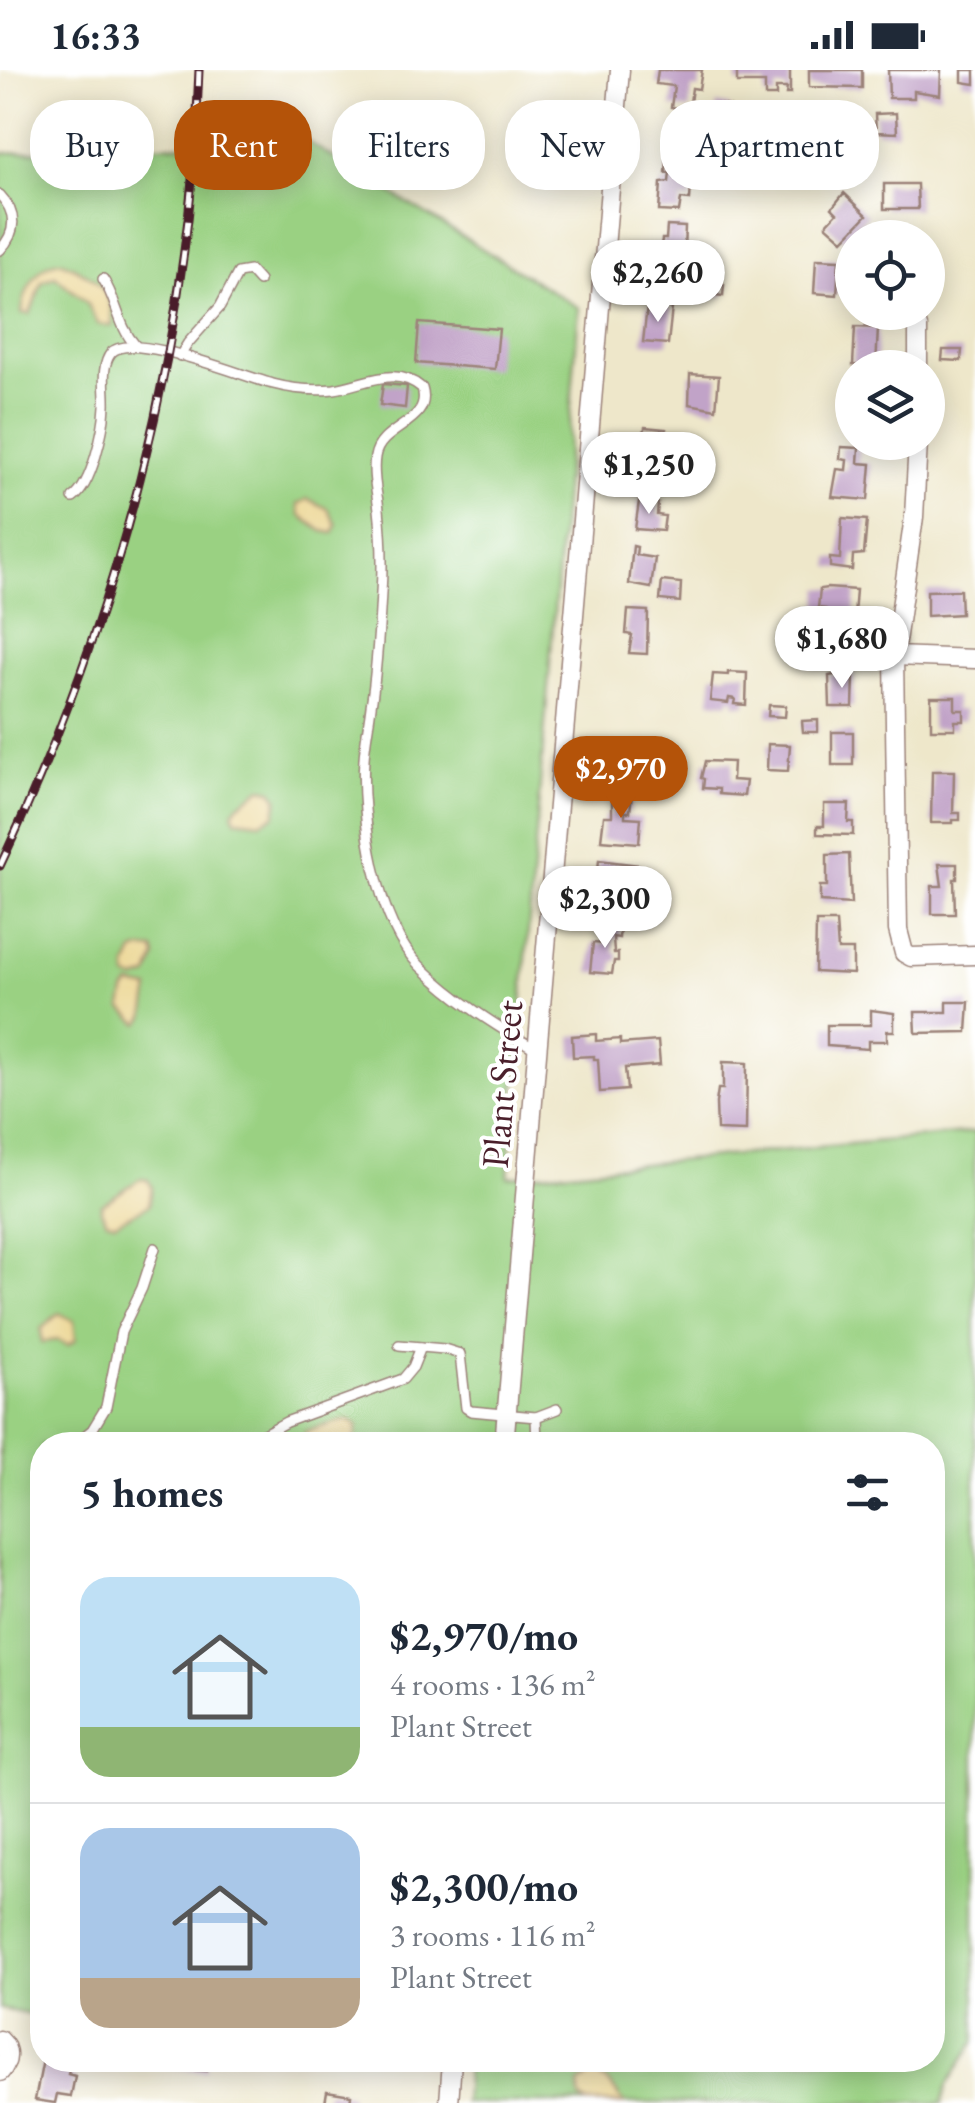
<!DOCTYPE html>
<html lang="en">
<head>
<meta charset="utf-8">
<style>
	:root { --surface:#fff; --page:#f2f2f3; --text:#1f2937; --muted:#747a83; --line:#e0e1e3; --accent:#b45309 }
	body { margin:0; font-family:"EB Garamond",serif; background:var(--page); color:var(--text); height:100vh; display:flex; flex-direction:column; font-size:38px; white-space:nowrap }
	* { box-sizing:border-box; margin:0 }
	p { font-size:32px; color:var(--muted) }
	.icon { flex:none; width:55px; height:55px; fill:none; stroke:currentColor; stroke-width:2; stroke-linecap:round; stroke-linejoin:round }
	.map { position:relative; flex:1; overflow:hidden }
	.drawer { position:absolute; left:30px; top:1362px; width:915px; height:640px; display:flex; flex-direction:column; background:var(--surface); border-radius:40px; box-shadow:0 5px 25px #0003 }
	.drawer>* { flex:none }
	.top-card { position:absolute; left:30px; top:30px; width:915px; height:90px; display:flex; gap:20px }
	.buttons { position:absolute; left:835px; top:150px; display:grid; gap:20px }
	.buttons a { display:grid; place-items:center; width:110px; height:110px; border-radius:50%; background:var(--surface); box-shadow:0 5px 25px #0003; font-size:50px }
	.price { position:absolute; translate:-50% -85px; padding:0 22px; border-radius:35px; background:#fff; color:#222; font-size:32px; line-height:65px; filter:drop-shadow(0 2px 5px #0008) }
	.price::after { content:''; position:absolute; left:50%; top:60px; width:30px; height:22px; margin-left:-15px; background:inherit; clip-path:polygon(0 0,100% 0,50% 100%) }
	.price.current { background:var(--accent); color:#fff }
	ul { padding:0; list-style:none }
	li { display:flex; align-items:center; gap:30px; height:250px; padding:0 50px }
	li+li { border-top:2px solid var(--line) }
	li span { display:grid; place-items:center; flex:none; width:280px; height:200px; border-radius:30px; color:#555 }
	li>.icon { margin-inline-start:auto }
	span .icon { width:120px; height:120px; fill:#fffc; stroke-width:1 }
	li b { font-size:42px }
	h2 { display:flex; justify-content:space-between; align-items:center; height:120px; padding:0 50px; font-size:42px }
	.chip { padding:0 35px; border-radius:40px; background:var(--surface); box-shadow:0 5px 25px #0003; font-size:35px; line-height:90px }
	.chip.current { background:var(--accent); color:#fff }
	.status { display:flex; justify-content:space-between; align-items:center; height:70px; padding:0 50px; background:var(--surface); direction:ltr }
	.status svg { height:28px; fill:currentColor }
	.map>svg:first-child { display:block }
	.green { fill:#9ad182; stroke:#727856; stroke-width:2.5 }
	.sand { fill:#eeda9e; stroke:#9c7c64; stroke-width:2.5 }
	.building { fill:#c1a3c8 }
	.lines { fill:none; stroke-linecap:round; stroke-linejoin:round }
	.service-casing { stroke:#9c837a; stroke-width:12 }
	.minor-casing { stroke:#9c837a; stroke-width:21 }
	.service { stroke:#fff; stroke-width:9 }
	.minor { stroke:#fff; stroke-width:18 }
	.rail-casing { stroke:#4a1f2b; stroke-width:9 }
	.rail { stroke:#fff; stroke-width:5; stroke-dasharray:15; stroke-linecap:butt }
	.labels { text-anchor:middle; stroke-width:8; stroke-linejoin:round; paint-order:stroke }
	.street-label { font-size:38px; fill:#4a1f2b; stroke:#fff }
</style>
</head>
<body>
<div class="status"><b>16:33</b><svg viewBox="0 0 49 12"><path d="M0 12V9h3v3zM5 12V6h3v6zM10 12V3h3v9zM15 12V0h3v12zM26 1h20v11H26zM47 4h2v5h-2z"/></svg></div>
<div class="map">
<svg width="975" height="2033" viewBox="0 0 975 2033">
	<rect width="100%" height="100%" fill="#fff"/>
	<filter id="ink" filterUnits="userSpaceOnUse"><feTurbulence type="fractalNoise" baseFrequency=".01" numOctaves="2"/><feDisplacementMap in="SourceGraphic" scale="20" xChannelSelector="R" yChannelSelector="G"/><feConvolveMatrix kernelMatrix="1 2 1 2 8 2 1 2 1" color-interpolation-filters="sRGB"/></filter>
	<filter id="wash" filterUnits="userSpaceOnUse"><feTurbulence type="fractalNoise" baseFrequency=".0048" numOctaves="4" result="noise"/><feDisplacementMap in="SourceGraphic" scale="40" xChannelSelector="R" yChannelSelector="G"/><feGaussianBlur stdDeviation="2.25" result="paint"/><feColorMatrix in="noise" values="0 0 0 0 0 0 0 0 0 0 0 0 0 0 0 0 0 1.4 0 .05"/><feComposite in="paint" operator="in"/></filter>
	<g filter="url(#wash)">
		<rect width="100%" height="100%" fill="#eee7ca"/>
		<!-- green -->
		<polygon class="green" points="303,69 579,238 508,1107 975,1062 975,1971 947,2015 942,2033 464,2033 467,1990 932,1990 932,1375 42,1375 42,1947 0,1939 0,83"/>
		<!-- sand -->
		<g class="sand">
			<path d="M60 191C94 206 113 217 112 256L98 254 86 232 55 206 42 212 30 244 22 243C23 223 37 194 60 191Z"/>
			<polygon points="308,429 328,439 337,455 333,463 322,461 300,445 298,434"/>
			<polygon points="262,718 272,720 278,728 275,745 260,752 236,749 233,742 238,735"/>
			<polygon points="142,879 154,880 156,887 149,906 136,910 127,907 127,897 134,882"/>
			<polygon points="130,915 150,919 145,947 140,954 122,938 125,922"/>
			<polygon points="140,1109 148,1110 152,1117 149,1135 115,1153 107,1151 101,1141 101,1135"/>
			<polygon points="59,1243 74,1251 76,1270 68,1275 58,1270 42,1272 41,1259"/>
			<polygon points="349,1349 357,1355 356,1367 350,1374 305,1375 303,1368 306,1361"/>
			<polygon points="592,2004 608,2011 624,2033 588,2033 580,2028 579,2014"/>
		</g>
		<g id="blocks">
			<!-- building -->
			<g class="building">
				<polygon points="658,0 702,0 699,19 692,18 689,40 671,37 674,16 656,14"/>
				<polygon points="737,0 790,0 790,24 786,24 787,18 776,18 776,26 765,26 765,13 737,13"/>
				<polygon points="809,0 862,0 862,18 809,17"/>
				<polygon points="888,0 941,0 940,25 914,21 914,28 889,28"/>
				<polygon points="962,0 975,0 975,14 962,12"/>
				<polygon points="717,34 730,36 728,52 715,51"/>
				<polygon points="896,43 897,63 876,62 875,44"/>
				<polygon points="696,88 722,93 721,102 694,98"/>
				<polygon points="667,89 680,91 682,113 691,114 690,130 681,129 679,142 659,141 661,113 669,112 670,103 666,103"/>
				<polygon points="884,114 917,114 918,139 884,139"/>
				<polygon points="844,123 867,145 843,170 826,155 837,143 832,138"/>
				<polygon points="667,156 685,157 684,180 694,181 692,199 682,199 681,206 652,204 655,175 661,175 662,169 666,169"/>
				<polygon points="816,189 839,190 837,225 814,223"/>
				<polygon points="709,213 724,215 723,226 708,224"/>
				<polygon points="647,236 672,238 668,274 643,272"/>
				<polygon points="419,253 499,259 495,299 416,293"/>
				<polygon points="855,257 878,258 876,297 853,295"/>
				<polygon points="943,280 962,280 961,291 942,290"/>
				<polygon points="690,304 719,306 716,339 689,334"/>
				<polygon points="383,314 407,316 405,338 380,335"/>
				<polygon points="645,357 666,359 661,401 635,399 636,384 641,385"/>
				<polygon points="841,377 859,378 858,393 871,394 868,430 832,427 837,399 846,400 847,390 840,389"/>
				<polygon points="671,392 688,394 687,404 670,403"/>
				<polygon points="639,431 658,433 657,445 665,446 663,461 635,459"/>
				<polygon points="842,448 867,450 864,484 853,485 852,500 830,497 830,488 840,489"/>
				<polygon points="633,476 637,477 636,485 655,488 651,518 629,514"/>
				<polygon points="662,511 681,513 680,532 660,530"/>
				<polygon points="827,518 856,520 853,558 825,556 826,539 818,538 820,519"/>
				<polygon points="960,520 961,544 927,546 927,521"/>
				<polygon points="628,540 648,541 647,584 629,583 632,565 626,564"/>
				<polygon points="728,602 747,603 746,635 734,634 735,629 729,628 728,633 710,631 713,604 728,605"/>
				<polygon points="834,605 854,605 853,637 830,637 829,606"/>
				<polygon points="931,627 955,627 955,640 964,640 964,651 955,651 955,659 931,659"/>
				<polygon points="769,635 786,636 785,647 768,646"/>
				<polygon points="818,650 818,662 803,662 802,651"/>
				<rect x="832" y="662" width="21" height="33"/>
				<polygon points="768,674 790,675 788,701 767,700"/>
				<polygon points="705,691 733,692 732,710 746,711 744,726 719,724 719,719 703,718 704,709 701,708"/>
				<polygon points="932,701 954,701 953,743 960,743 960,750 953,750 953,753 931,753"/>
				<polygon points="612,722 632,724 630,742 625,742 625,747 641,748 639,773 601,770 604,746 612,746"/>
				<polygon points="824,734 849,734 848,752 853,752 853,765 817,764 817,756 824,756"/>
				<polygon points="849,784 851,834 820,832 820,816 827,816 827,785"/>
				<polygon points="599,790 640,795 637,826 623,824 622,831 617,832 595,830"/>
				<polygon points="939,794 957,794 957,809 954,809 955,844 932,844 932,816 942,816"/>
				<polygon points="816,852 836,852 838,880 853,880 853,904 815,902"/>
				<polygon points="601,854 620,856 619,868 613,867 614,883 618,883 618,891 614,891 612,904 590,902 593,873 605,874 606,866 600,866"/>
				<polygon points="947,932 969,932 967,962 916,963 915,942 947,942"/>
				<polygon points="871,940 894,943 894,961 887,961 887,971 868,971 868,979 827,976 827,955 871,955"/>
				<polygon points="596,964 596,971 620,969 620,974 658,971 660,995 625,998 627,1020 600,1022 598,989 594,989 594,986 573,987 572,966"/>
				<polygon points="723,992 747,993 746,1061 717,1060 716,1033 718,1019 723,1019"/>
				<polygon points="43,1990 71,1990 68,2004 75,2006 71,2026 57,2024 55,2033 35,2030"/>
				<polygon points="167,1990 207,1990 206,2001 167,1998"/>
				<polygon points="327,2021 351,2025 350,2033 325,2033"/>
			</g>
		</g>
	</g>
	<g filter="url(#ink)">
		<use href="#blocks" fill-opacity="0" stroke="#9c837a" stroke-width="2.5"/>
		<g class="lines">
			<defs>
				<g id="service">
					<path d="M0 125C17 143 17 162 0 180"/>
					<path d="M103 209C117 230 118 256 135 275"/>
					<polyline points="180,286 188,273 220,237 238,203 250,201 259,211"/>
					<path d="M73 428C92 415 104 359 105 336 106 320 100 297 111 283 130 260 244 307 273 314 292 319 314 321 334 319 364 315 395 294 422 318 433 354 380 355 375 387 372 405 377 422 379 439 382 467 383 495 381 523 379 560 377 599 371 636 369 654 365 671 364 689 360 747 377 854 420 896 456 931 495 955 537 980"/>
					<polyline points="399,1275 444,1279 460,1284 466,1338 471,1341 536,1347 537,1375"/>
					<polyline points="536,1347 557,1339"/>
					<polyline points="73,1375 92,1360 106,1337 121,1262 142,1218 155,1178"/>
					<polyline points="243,1375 286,1352 403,1309 413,1297 421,1277"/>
				</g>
				<g id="minor">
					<polyline points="912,242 918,257 918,298"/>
					<polyline points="918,372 914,447 894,586 898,860 904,883 911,887 975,885"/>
					<polyline points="894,586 975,589"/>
					<polyline points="504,1375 620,0"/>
					<path d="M0 1970C10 1979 9 1992 0 2002"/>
					<polyline points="449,2033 452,1990"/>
				</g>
			</defs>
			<!-- service casing -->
			<use href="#service" class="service-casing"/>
			<!-- minor casing -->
			<use href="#minor" class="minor-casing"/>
			<!-- service -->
			<use href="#service" class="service"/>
			<!-- minor -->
			<use href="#minor" class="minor"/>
			<defs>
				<path id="rail" d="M0 796C118 546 190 276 199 0"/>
			</defs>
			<!-- rail casing -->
			<use href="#rail" class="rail-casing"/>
			<!-- rail -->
			<use href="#rail" class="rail"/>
		</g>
	</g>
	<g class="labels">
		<!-- street labels -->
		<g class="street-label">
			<text transform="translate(502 1014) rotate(-85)" y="13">Plant Street</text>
		</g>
	</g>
</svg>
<div class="buttons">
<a><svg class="icon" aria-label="locate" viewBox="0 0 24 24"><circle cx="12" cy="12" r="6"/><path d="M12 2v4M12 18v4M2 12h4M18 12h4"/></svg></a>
<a><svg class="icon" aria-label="layers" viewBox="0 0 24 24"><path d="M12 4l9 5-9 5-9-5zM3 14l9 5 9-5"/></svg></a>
</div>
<b class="price" style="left:658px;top:255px">$2,260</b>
<b class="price" style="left:649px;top:447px">$1,250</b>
<b class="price" style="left:842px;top:621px">$1,680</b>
<b class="price current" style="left:621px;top:751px">$2,970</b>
<b class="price" style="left:605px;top:881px">$2,300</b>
<div class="top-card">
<a class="chip">Buy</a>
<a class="chip current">Rent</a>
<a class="chip">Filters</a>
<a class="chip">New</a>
<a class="chip">Apartment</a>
</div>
<section class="drawer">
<h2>5 homes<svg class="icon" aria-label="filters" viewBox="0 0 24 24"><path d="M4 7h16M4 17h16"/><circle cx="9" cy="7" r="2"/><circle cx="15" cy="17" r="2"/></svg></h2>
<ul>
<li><span style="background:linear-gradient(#bfe0f5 75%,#8fb573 0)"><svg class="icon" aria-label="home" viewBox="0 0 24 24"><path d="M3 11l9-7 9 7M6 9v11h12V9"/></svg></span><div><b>$2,970/mo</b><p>4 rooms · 136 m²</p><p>Plant Street</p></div></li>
<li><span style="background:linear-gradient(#a9c7e8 75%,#b9a48a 0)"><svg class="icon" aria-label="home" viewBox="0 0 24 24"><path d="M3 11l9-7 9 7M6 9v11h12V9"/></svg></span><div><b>$2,300/mo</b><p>3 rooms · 116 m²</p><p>Plant Street</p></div></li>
</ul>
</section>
</div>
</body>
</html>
